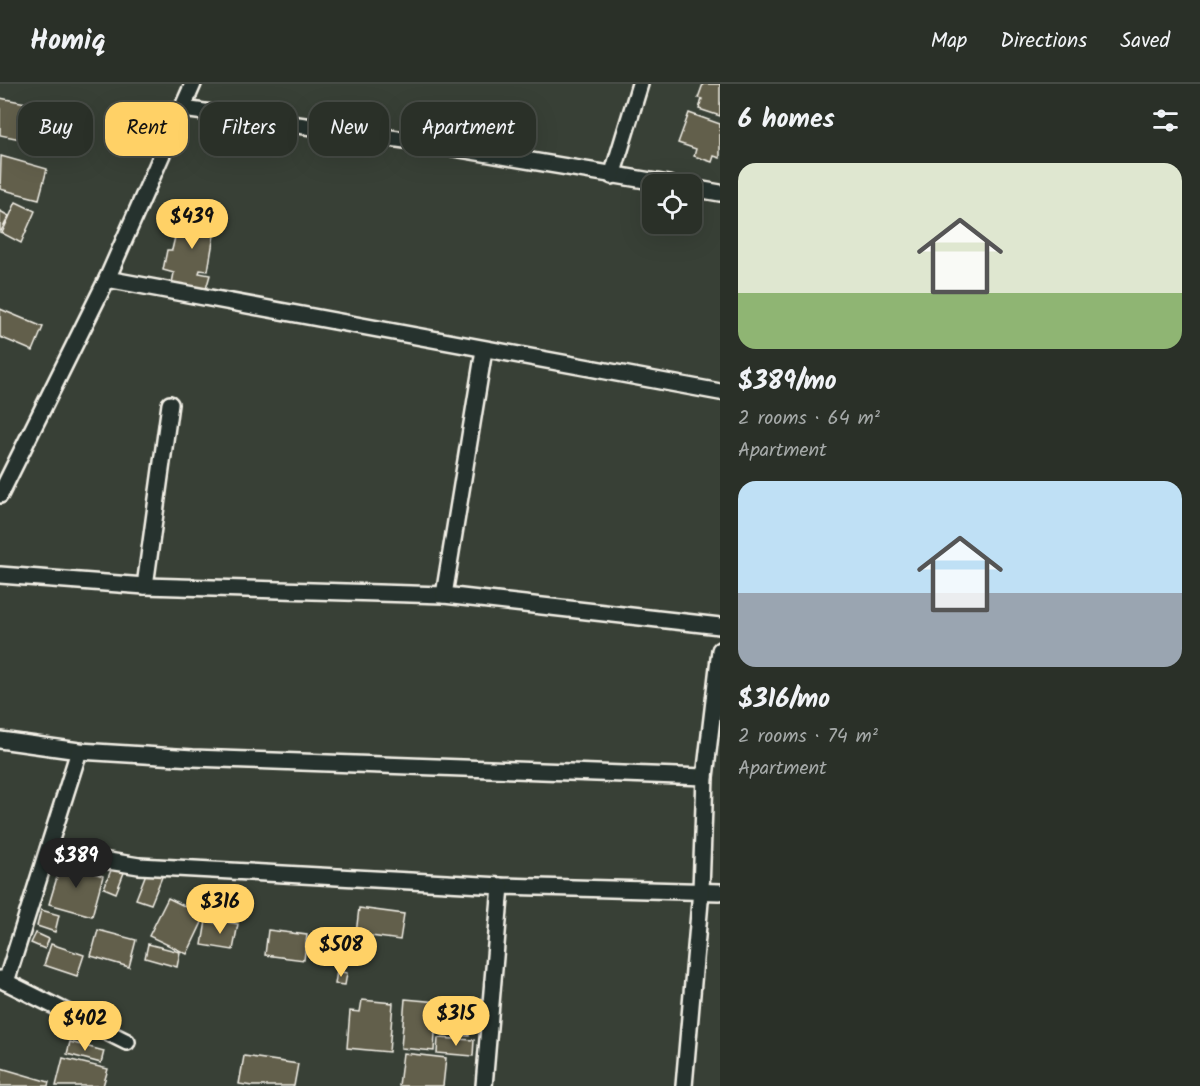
<!DOCTYPE html>
<html lang="en">
<head>
<meta charset="utf-8">
<style>
	:root { --surface:#2a3028; --page:#323830; --text:#f1f3f6; --muted:#a5a9a8; --line:#464b45; --accent:#ffd166 }
	body { margin:0; font-family:Kalam,sans-serif; background:var(--page); color:var(--text); height:100vh; display:flex; flex-direction:column; font-size:22px; white-space:nowrap }
	* { box-sizing:border-box; margin:0 }
	p { font-size:20px; color:var(--muted) }
	.icon { flex:none; width:33px; height:33px; fill:none; stroke:currentColor; stroke-width:2; stroke-linecap:round; stroke-linejoin:round }
	.map { position:relative; flex:1; overflow:hidden }
	.drawer { display:flex; flex-direction:column; background:var(--surface); width:480px }
	.drawer>* { flex:none }
	.top-card { position:absolute; left:18px; top:18px; width:570px; height:54px; display:flex; gap:12px }
	.controls { position:absolute; left:642px; top:90px; display:grid; gap:12px }
	.controls a { display:grid; place-items:center; width:60px; height:60px; border-radius:12px; background:var(--surface); box-shadow:0 6px 24px #0002,0 0 0 2px var(--line); font-size:30px }
	.price { position:absolute; translate:-50% -51px; padding:0 14px; border-radius:21px; background:var(--accent); color:#111; font-size:20px; line-height:39px; filter:drop-shadow(0 2px 3px #0008) }
	.price::after { content:''; position:absolute; left:50%; top:36px; width:18px; height:14px; margin-left:-9px; background:inherit; clip-path:polygon(0 0,100% 0,50% 100%) }
	.price.selected { background:#222; color:#fff }
	ul { padding:0; list-style:none }
	li { display:grid; align-content:center; gap:12px; height:318px; padding:0 18px }
	li span { display:grid; place-items:center; height:186px; border-radius:18px; color:#555 }
	li>.icon { margin-inline-start:auto }
	span .icon { width:108px; height:108px; fill:#fffc; stroke-width:1 }
	li b { font-size:26px }
	h2 { display:flex; justify-content:space-between; align-items:center; height:72px; padding:0 18px; font-size:26px }
	.tag { padding:0 21px; border-radius:18px; background:var(--surface); box-shadow:0 6px 24px #0002,0 0 0 2px var(--line); font-size:21px; line-height:54px }
	.tag.selected { background:var(--accent); color:#111 }
	header { display:flex; align-items:center; gap:36px; box-sizing:border-box; height:84px; padding:0 30px; background:var(--surface); border-bottom:2px solid var(--line) }
	header strong { font-size:28px }
	nav { display:flex; gap:33px; margin-inline-start:auto; font-size:21px }
	main { display:flex; flex:1; min-height:0 }
	.map>svg:first-child { display:block }
	.building { fill:#625e4b; stroke:#f4f1e8; stroke-width:1.5 }
	.lines { fill:none; stroke-linecap:round; stroke-linejoin:round }
	.minor-casing { stroke:#f4f1e8; stroke-width:20 }
	.minor { stroke:#26332d; stroke-width:15 }
</style>
</head>
<body>
<header>
<strong>Homiq</strong>
<nav><a>Map</a><a>Directions</a><a>Saved</a></nav>
</header>
<main>
<div class="map">
<svg width="720" height="1002" viewBox="0 0 720 1002">
	<rect width="100%" height="100%" fill="#384036"/>
	<filter id="ink" filterUnits="userSpaceOnUse"><feTurbulence type="fractalNoise" baseFrequency=".0167" numOctaves="2"/><feDisplacementMap in="SourceGraphic" scale="12" xChannelSelector="R" yChannelSelector="G"/><feConvolveMatrix kernelMatrix="1 2 1 2 8 2 1 2 1" color-interpolation-filters="sRGB"/></filter>
	<g filter="url(#ink)">
		<!-- building -->
		<g class="building">
			<polygon points="703,0 720,0 720,32 699,25 702,15 698,14"/>
			<polygon points="0,14 68,27 61,63 0,51"/>
			<polygon points="689,29 720,40 720,74 714,72 712,78 694,72 696,65 678,59"/>
			<polygon points="1,72 47,85 39,115 0,105"/>
			<polygon points="16,118 35,127 21,159 2,149"/>
			<polygon points="184,126 217,133 208,187 200,186 199,189 210,191 206,205 172,199 174,189 163,186 167,166 172,166 178,140 181,140"/>
			<polygon points="0,127 9,132 0,149"/>
			<polygon points="0,225 43,243 33,267 0,253"/>
			<polygon points="69,779 94,786 93,789 103,792 92,832 49,820 61,780 68,782"/>
			<polygon points="113,781 125,786 116,809 104,804"/>
			<polygon points="147,787 162,793 151,820 136,815"/>
			<polygon points="168,814 205,832 187,870 149,852"/>
			<polygon points="359,824 404,830 400,856 356,850"/>
			<polygon points="41,826 59,831 55,848 37,842"/>
			<polygon points="206,837 221,840 221,837 238,840 233,866 202,861"/>
			<polygon points="98,846 136,856 129,883 91,872"/>
			<polygon points="268,846 307,851 304,876 265,871"/>
			<polygon points="36,849 49,855 45,865 31,859"/>
			<polygon points="51,860 84,871 77,892 44,881"/>
			<polygon points="148,860 180,868 177,883 145,874"/>
			<polygon points="337,887 347,889 345,901 335,900"/>
			<polygon points="405,915 471,921 469,952 435,949 434,967 401,964"/>
			<polygon points="362,916 393,919 389,968 347,964 350,927 360,928"/>
			<polygon points="438,954 474,956 473,972 437,969"/>
			<polygon points="70,958 104,967 101,979 67,970"/>
			<polygon points="403,969 446,974 443,1002 399,1002"/>
			<polygon points="244,972 298,980 294,1002 252,1002 239,1000"/>
			<polygon points="63,974 108,985 103,1002 56,1002"/>
			<polygon points="1,984 49,998 48,1002 0,1002"/>
		</g>
		<g class="lines">
			<defs>
				<g id="minor">
					<polyline points="183,25 412,57 669,100"/>
					<polyline points="612,92 640,0"/>
					<polyline points="692,104 720,109"/>
					<polyline points="107,195 720,308"/>
					<polyline points="0,411 107,195 193,0"/>
					<polyline points="0,491 145,502 444,511 720,542"/>
					<polyline points="145,502 170,320"/>
					<polyline points="444,511 484,266"/>
					<polyline points="0,656 79,667 193,674 705,693"/>
					<polyline points="48,767 139,782 501,802 720,808"/>
					<polyline points="0,895 127,958"/>
					<polyline points="6,898 79,667"/>
					<polyline points="484,1002 501,802"/>
					<polyline points="684,1002 701,806 705,693 720,566"/>
				</g>
			</defs>
			<!-- minor casing -->
			<use href="#minor" class="minor-casing"/>
			<!-- minor -->
			<use href="#minor" class="minor"/>
		</g>
	</g>
</svg>
<div class="controls">
<a><svg class="icon" aria-label="locate" viewBox="0 0 24 24"><circle cx="12" cy="12" r="6"/><path d="M12 2v4M12 18v4M2 12h4M18 12h4"/></svg></a>
</div>
<b class="price" style="left:192px;top:166px">$439</b>
<b class="price selected" style="left:76px;top:805px">$389</b>
<b class="price" style="left:220px;top:851px">$316</b>
<b class="price" style="left:341px;top:894px">$508</b>
<b class="price" style="left:456px;top:963px">$315</b>
<b class="price" style="left:85px;top:968px">$402</b>
<div class="top-card">
<a class="tag">Buy</a>
<a class="tag selected">Rent</a>
<a class="tag">Filters</a>
<a class="tag">New</a>
<a class="tag">Apartment</a>
</div>
</div>
<section class="drawer">
<h2>6 homes<svg class="icon" aria-label="filters" viewBox="0 0 24 24"><path d="M4 7h16M4 17h16"/><circle cx="9" cy="7" r="2"/><circle cx="15" cy="17" r="2"/></svg></h2>
<ul>
<li><span style="background:linear-gradient(#dfe7d0 70%,#8fb573 0)"><svg class="icon" aria-label="home" viewBox="0 0 24 24"><path d="M3 11l9-7 9 7M6 9v11h12V9"/></svg></span><div><b>$389/mo</b><p>2 rooms · 64 m²</p><p>Apartment</p></div></li>
<li><span style="background:linear-gradient(#bfe0f5 60%,#9aa5b1 0)"><svg class="icon" aria-label="home" viewBox="0 0 24 24"><path d="M3 11l9-7 9 7M6 9v11h12V9"/></svg></span><div><b>$316/mo</b><p>2 rooms · 74 m²</p><p>Apartment</p></div></li>
</ul>
</section>
</main>
</body>
</html>
